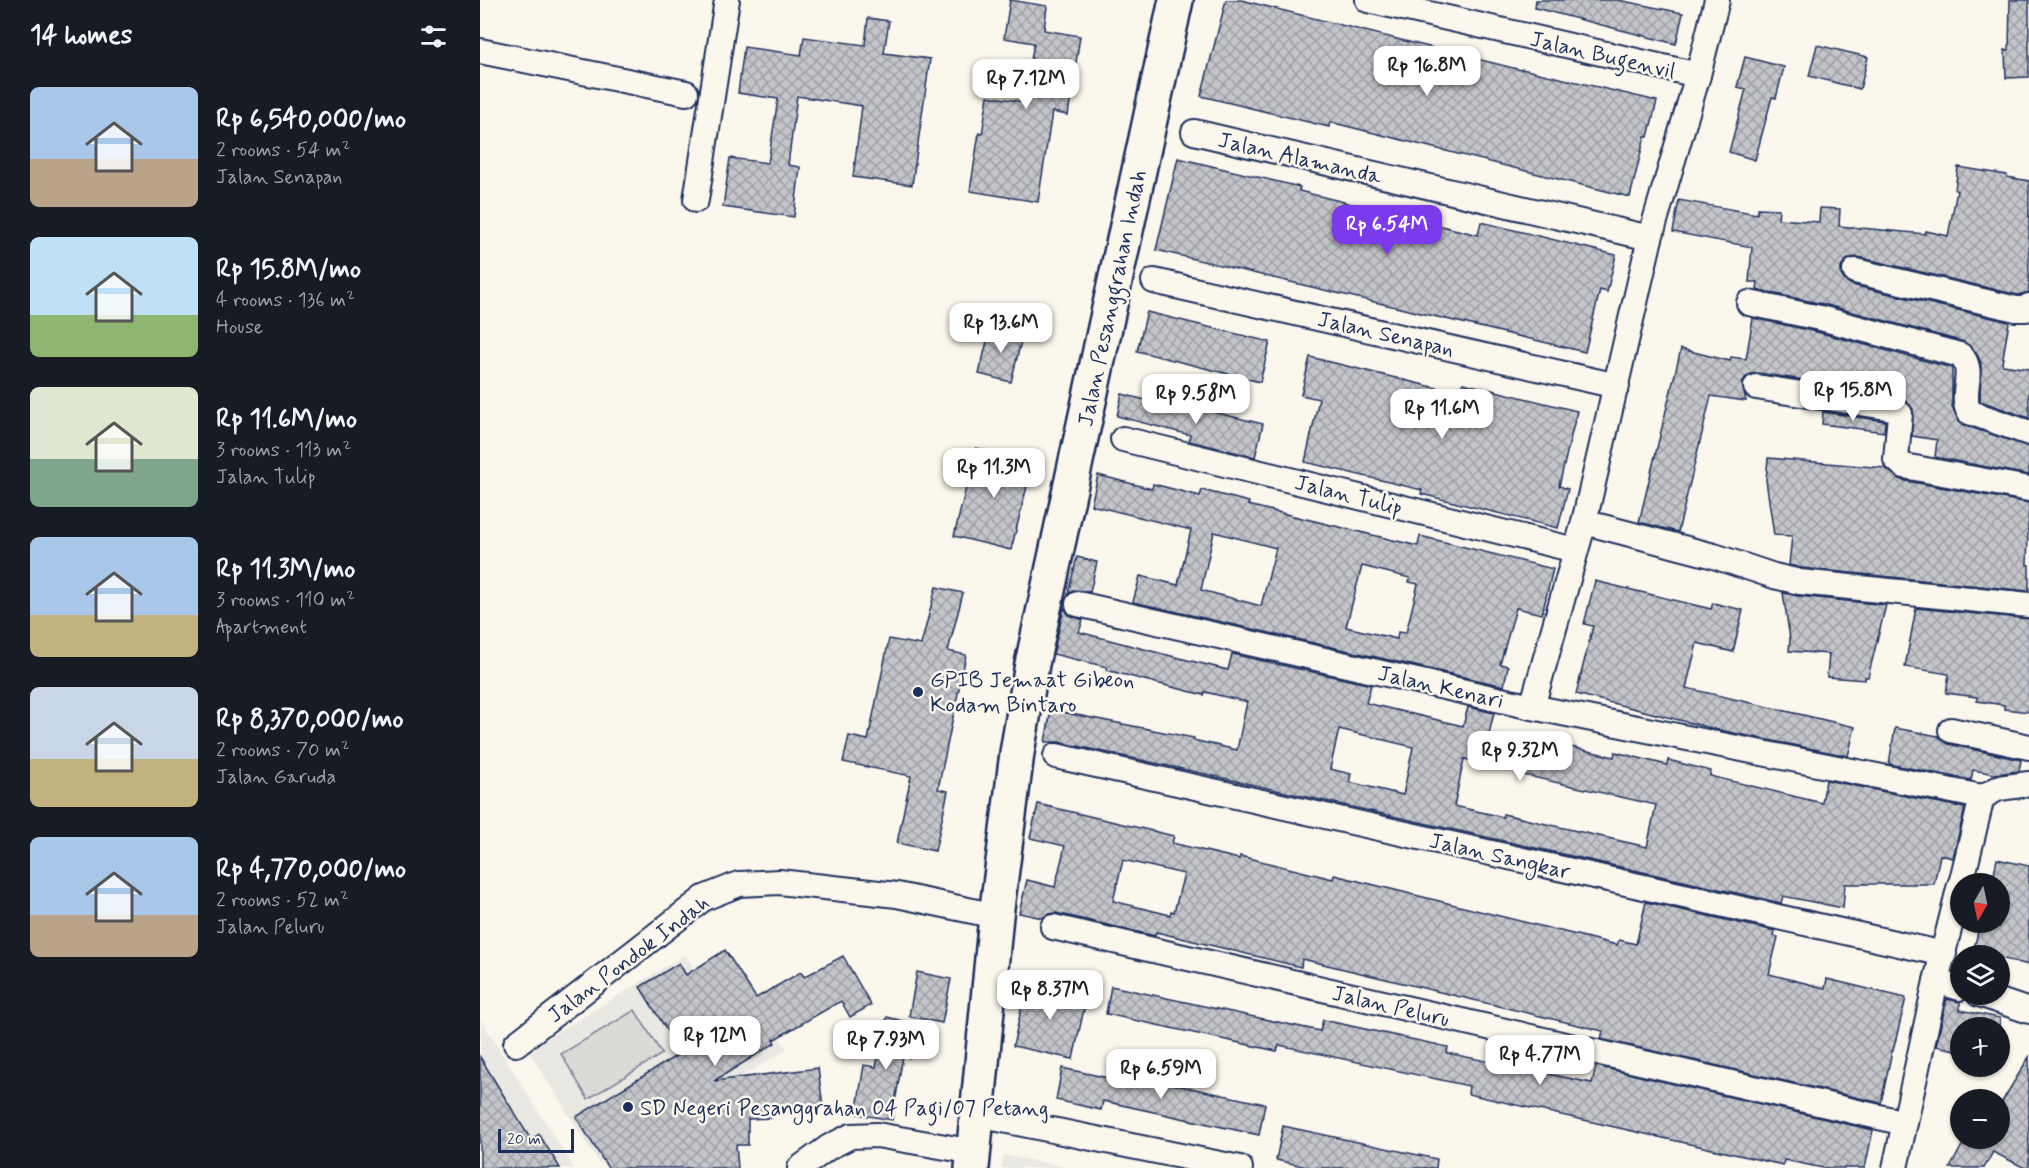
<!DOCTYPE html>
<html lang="en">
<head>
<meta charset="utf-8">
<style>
	:root { --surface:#171b24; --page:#20242c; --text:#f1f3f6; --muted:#9ea1a6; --accent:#7c3aed }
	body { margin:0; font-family:Mynerve,sans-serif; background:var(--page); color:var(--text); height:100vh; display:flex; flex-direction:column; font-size:22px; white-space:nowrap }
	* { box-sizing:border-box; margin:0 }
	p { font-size:20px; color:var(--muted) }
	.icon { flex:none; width:33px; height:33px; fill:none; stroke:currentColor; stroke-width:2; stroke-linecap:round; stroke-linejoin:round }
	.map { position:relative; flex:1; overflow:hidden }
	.details { display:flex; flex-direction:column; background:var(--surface); width:480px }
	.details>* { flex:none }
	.needle { width:39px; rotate:189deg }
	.controls { position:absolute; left:1470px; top:873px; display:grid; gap:12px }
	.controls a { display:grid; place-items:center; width:60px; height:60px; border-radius:50%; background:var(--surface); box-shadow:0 2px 4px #0004; font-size:30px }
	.scale { position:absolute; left:18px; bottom:15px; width:76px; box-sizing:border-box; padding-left:6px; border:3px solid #1b2f5e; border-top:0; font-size:16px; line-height:21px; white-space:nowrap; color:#1b2f5e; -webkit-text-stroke:4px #fbf7ec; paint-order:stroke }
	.price { position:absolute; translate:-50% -51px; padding:0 14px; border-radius:12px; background:#fff; color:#222; font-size:20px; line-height:39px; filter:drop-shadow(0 2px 3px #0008) }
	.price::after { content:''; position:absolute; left:50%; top:36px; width:18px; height:14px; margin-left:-9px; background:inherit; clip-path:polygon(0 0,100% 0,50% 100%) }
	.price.selected { background:var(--accent); color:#fff }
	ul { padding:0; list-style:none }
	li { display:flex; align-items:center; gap:18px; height:150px; padding:0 30px }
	li span { display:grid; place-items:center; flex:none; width:168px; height:120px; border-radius:9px; color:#555 }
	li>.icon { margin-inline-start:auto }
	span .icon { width:72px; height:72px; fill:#fffc; stroke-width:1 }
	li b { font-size:26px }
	h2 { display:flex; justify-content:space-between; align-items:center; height:72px; padding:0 30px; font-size:26px }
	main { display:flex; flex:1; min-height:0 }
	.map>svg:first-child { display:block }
	.built { fill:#eae8e2 }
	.pitch { fill:#dadad7; stroke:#7a849a; stroke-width:1.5 }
	.building { fill:url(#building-cross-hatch); stroke:#1b2f5e; stroke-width:1.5; fill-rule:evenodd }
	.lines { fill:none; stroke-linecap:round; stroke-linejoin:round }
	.street-casing { stroke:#1b2f5e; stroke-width:28 }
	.secondary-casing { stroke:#1b2f5e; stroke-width:38 }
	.street { stroke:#fbf7ec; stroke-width:24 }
	.secondary { stroke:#fbf7ec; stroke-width:33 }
	.poi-dot { fill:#1b2f5e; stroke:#fbf7ec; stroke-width:2 }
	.labels { text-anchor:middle; stroke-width:5; stroke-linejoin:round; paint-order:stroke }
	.street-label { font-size:22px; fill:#1b2f5e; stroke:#fbf7ec }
	.poi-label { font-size:22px; fill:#1b2f5e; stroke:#fbf7ec; text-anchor:start }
</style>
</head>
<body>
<main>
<section class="details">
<h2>14 homes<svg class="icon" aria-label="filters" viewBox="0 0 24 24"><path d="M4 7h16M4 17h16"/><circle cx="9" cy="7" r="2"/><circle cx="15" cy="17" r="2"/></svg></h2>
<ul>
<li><span style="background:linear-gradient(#a9c7e8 60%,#b9a48a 0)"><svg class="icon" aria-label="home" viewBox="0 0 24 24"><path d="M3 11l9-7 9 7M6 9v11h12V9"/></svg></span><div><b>Rp 6,540,000/mo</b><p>2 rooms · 54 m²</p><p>Jalan Senapan</p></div></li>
<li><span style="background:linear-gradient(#bfe0f5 65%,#8fb573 0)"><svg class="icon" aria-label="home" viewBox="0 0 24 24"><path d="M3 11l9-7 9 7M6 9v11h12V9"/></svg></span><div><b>Rp 15.8M/mo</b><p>4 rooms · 136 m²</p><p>House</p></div></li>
<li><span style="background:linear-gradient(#dfe7d0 60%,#7fa58c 0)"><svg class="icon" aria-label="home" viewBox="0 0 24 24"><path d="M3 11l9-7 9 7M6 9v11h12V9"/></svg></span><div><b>Rp 11.6M/mo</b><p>3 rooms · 113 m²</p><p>Jalan Tulip</p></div></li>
<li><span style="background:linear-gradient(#a9c7e8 65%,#c2b280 0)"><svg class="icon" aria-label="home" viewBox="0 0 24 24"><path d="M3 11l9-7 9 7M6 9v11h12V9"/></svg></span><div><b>Rp 11.3M/mo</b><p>3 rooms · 110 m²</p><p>Apartment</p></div></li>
<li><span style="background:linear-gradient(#c9d6e8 60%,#c2b280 0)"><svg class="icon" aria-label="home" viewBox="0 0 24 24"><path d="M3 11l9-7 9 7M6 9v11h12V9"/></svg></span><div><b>Rp 8,370,000/mo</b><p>2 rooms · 70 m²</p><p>Jalan Garuda</p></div></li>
<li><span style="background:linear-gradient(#a9c7e8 65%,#b9a48a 0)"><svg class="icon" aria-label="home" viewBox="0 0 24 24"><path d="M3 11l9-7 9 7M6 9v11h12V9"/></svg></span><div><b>Rp 4,770,000/mo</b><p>2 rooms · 52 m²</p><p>Jalan Peluru</p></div></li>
</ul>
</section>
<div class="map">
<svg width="1549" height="1168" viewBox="0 0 1549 1168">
	<defs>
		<pattern id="building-cross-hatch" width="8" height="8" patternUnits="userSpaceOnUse" patternTransform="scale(1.5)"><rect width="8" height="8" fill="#c3c5c9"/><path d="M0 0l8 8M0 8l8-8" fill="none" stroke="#9ea0a6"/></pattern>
	</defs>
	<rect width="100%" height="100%" fill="#fbf7ec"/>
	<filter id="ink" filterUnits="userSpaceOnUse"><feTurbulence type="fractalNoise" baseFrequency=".0167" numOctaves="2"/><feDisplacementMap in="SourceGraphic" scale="12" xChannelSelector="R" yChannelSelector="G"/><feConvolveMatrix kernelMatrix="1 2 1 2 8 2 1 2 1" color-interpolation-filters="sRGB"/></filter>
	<g filter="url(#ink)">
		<!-- built -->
		<g class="built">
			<polygon points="205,955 244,1017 275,998 307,1049 119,1163 48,1050"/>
			<polygon points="1,1020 94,1168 0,1168"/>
			<polygon points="524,1155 590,1168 521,1168"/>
		</g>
		<!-- pitch -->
		<polygon class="pitch" points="155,1010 182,1054 108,1099 81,1054"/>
		<!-- building -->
		<g class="building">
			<polygon points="530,0 567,6 564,30 600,36 588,115 572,112 558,202 490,191 499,133 502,134 508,96 544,102 554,43 524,38"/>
			<polygon points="746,0 761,0 1041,70 1042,69 1177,101 1168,137 1165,136 1150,197 850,122 849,127 721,96"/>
			<polygon points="1056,0 1138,0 1203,13 1196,44 1055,8"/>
			<polygon points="1530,0 1549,0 1549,77 1526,78 1525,50 1529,50"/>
			<polygon points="388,18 409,21 404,53 450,59 432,185 373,177 382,106 317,96 308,165 320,167 314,217 243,207 250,158 288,163 298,99 258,93 264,47 321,55 324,37 385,45"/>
			<polygon points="1337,45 1388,57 1380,89 1329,76"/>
			<polygon points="1265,57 1304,67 1296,98 1292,97 1275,160 1249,152 1266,89 1257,87"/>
			<polygon points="698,158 820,187 819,191 998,235 1001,222 1136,255 1127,292 1120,290 1105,352 676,250"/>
			<polygon points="1478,167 1527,175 1527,177 1549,181 1549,292 1538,295 1378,257 1370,258 1364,262 1361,268 1361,275 1365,281 1372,285 1529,322 1522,363 1523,365 1549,369 1549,418 1500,401 1501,363 1496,352 1484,342 1343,304 1277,290 1278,282 1269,282 1272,247 1193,232 1199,200 1277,214 1278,208 1299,209 1298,219 1339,222 1340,208 1360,209 1359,226 1445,234 1446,231 1468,236 1477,191 1475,190"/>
			<polygon points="667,312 790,342 780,382 657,351"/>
			<polygon points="1273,318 1337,332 1472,368 1472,406 1479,422 1484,425 1549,447 1549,475 1455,457 1457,440 1432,436 1433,409 1422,397 1416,394 1278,373 1271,374 1265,378 1262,384 1266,401 1231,396 1198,532 1159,522 1201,349 1250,361 1251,357 1266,359"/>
			<polygon points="511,325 543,333 531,382 499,374"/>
			<polygon points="830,357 981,394 983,383 1097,411 1079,486 1088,489 1078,528 941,494 942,490 825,462 839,399 821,395"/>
			<polygon points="642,394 716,413 717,408 783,424 775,457 709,441 710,435 637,416"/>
			<polygon points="1343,412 1405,421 1404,432 1342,424"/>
			<polygon points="496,448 553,462 531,550 474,536"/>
			<polygon points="1288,458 1405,468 1421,480 1549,503 1547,565 1549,565 1549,591 1322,568 1309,565 1312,536 1294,535 1286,480"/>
			<path d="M618 475 672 489 673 484 720 496 722 490 769 502 768 505 938 546 940 536 1073 569 1062 614 1036 608 1020 664 1028 666 1024 686 653 602 660 576 698 585 711 530 611 505ZM734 532 796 548 781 606 721 590ZM882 566 930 578 929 582 938 584 926 633 918 632 917 639 866 627Z"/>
			<polygon points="597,557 617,562 610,592 594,590 588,594"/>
			<polygon points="1115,581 1231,609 1233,603 1263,610 1253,652 1217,643 1206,688 1375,727 1368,756 1239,730 1096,694 1113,626 1104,624"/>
			<polygon points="456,587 483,593 468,651 486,655 458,789 468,791 455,851 417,843 431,776 363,762 369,736 388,740 409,639 441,645"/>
			<polygon points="1303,593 1318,596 1406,605 1388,677 1385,677 1385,680 1347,677 1349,654 1309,651 1310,639"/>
			<path d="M584 608 589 615 603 620 599 632 683 654 748 670 752 654 891 685 886 703 983 726 988 707 1014 713 1002 763 984 759 974 806 1023 817V814L1167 847 1176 805 1039 774 1048 737 1134 757 1135 752 1187 765 1188 760 1231 771 1230 776 1342 803 1346 780 1485 808 1473 858 1460 855 1454 884H1365L1363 908 1303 896 1301 903 725 774 579 742H565L571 710 714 738 713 740 757 750 767 702 725 692 724 695 676 683 626 670 627 667 573 654ZM859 729 933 747 923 795 869 782 871 774 850 769Z"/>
			<polygon points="1436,608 1549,619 1549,712 1524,709 1524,705 1497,701 1497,697 1466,693 1469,674 1425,667"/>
			<polygon points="1415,728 1458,736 1468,744 1541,760 1539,771 1515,774 1493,770 1491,780 1409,764"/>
			<path d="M558 804 694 836 692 843 759 859 760 856 853 879 854 875 1137 945 1139 940 1156 944 1166 902 1295 931 1294 936 1298 937 1289 974 1345 988 1347 979 1426 998 1413 1051H1412L1401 1103 1121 1039 1123 1031 822 959 821 967 676 932 675 936 576 913 568 914 562 918 539 913 547 880 575 887 585 846 550 838ZM643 860 704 874 694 912 691 911 690 915 633 901Z"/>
			<polygon points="1517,859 1549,866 1549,965 1520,958 1520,956 1493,953 1500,923 1520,927 1520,884 1512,884"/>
			<polygon points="245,950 276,998 321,972 324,977 363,956 391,1005 370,1017 361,1001 293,1040 295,1043 234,1081 338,1068 343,1107 291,1114 291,1118 268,1119 268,1145 256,1145 258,1168 128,1168 96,1117 201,1053 160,987 199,963 206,975"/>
			<polygon points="437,972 471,979 462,1023 429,1016"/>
			<polygon points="547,983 607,995 593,1059 533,1046"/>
			<polygon points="631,986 840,1031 843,1020 968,1047 967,1053 1112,1083 1116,1066 1393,1130 1385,1168 1343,1168 1304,1160 1303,1165 988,1094 989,1086 799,1045 797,1051 626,1014"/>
			<polygon points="1467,999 1480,1002 1480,1010 1520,1018 1519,1028 1480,1028 1480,1051 1456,1046"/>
			<polygon points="407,1017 438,1025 430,1058 423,1056 412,1120 376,1114 384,1065 396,1067"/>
			<polygon points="0,1057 51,1140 59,1134 80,1168 0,1168"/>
			<polygon points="1549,1057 1549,1168 1545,1168 1513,1152 1504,1168 1470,1168 1486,1138 1520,1138 1520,1105"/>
			<polygon points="582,1068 638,1080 640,1073 785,1104 779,1135 623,1101 621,1110 576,1100"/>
			<polygon points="803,1126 957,1159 956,1168 831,1168 796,1160"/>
		</g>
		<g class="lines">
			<defs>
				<g id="street">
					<polyline points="888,0 1218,75"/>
					<polyline points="0,51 206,93"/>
					<polyline points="714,132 1170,238"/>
					<polyline points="216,200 247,0"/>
					<polyline points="1375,271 1536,309 1546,309 1549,306"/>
					<polyline points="674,281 1137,386"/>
					<path d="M1269 303 1340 318 1480 355C1497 370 1479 394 1489 412L1549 433"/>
					<polyline points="1276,387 1413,408 1420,414 1416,459 1424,466 1549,489"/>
					<polyline points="643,439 1095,550"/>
					<polyline points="1104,522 1234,556 1294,576 1320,582 1549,605"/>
					<polyline points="598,604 1052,707 1502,797"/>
					<polyline points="1052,707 1104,522 1170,238 1218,75 1237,0"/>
					<polyline points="1471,730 1549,747"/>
					<polyline points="576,756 1464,954"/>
					<polyline points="1481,884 1502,797 1519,788 1549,784"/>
					<polyline points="573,927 1425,1123"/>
					<polyline points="1456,981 1480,988"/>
					<polyline points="1499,994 1549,1011"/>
					<polyline points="36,1044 224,898 259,884 299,882 417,895 516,916"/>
					<polyline points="498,1115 760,1168"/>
					<polyline points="320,1168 349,1147 371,1136 397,1135 494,1152"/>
					<polyline points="1415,1168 1456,981 1480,885"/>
				</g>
				<polyline id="secondary" points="492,1168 516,916 537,753 552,664 696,0"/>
			</defs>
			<!-- street casing -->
			<use href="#street" class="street-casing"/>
			<!-- secondary casing -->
			<use href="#secondary" class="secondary-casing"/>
			<!-- street -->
			<use href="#street" class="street"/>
			<!-- secondary -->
			<use href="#secondary" class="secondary"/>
		</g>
	</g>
	<!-- markers -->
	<g class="poi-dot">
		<circle cx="438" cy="692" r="6"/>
		<circle cx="148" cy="1107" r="6"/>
	</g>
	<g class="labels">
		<!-- street labels -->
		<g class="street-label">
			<text transform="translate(1123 54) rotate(13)" y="8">Jalan Bugenvil</text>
			<text transform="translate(820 157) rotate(13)" y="8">Jalan Alamanda</text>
			<text transform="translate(631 298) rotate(-78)" y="8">Jalan Pesanggrahan Indah</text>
			<text transform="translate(906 333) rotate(13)" y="8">Jalan Senapan</text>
			<text transform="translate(869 494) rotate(14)" y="8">Jalan Tulip</text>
			<text transform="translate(961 686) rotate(13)" y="8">Jalan Kenari</text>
			<text transform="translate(1020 855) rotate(13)" y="8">Jalan Sangkar</text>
			<text transform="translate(148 958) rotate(-37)" y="8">Jalan Pondok Indah</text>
			<text transform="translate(911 1005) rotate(13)" y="8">Jalan Peluru</text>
		</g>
		<!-- poi labels -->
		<g class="poi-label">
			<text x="450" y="687">GPIB Jemaat Gibeon<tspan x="450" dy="25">Kodam Bintaro</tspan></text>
			<text x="160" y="1115">SD Negeri Pesanggrahan 04 Pagi/07 Petang</text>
		</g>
	</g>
</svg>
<div class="controls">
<a><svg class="needle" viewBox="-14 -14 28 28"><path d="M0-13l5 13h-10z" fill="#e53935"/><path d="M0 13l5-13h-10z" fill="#9ea1a6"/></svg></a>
<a><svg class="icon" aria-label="layers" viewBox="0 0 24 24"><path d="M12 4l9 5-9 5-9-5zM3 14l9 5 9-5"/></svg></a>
<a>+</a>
<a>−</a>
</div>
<div class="scale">20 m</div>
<b class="price" style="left:947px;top:97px">Rp 16.8M</b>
<b class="price" style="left:546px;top:110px">Rp 7.12M</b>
<b class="price selected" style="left:907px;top:256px">Rp 6.54M</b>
<b class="price" style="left:521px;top:354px">Rp 13.6M</b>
<b class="price" style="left:1373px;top:422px">Rp 15.8M</b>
<b class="price" style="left:716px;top:425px">Rp 9.58M</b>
<b class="price" style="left:962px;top:440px">Rp 11.6M</b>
<b class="price" style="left:514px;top:499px">Rp 11.3M</b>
<b class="price" style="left:1040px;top:782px">Rp 9.32M</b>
<b class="price" style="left:570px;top:1021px">Rp 8.37M</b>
<b class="price" style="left:235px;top:1067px">Rp 12M</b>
<b class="price" style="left:406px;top:1071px">Rp 7.93M</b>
<b class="price" style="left:1060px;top:1086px">Rp 4.77M</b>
<b class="price" style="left:681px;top:1100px">Rp 6.59M</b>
</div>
</main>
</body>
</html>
